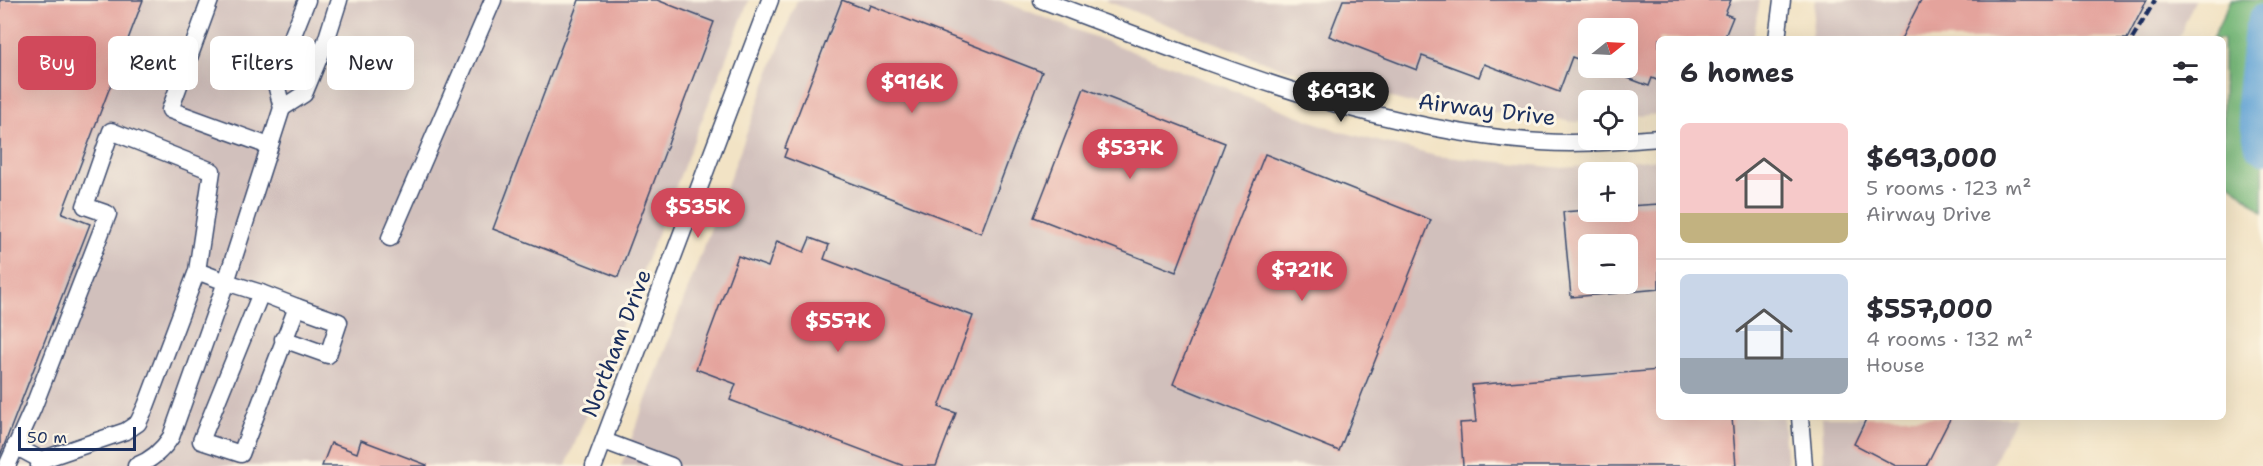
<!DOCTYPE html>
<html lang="en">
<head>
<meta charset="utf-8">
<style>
	:root { --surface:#fff; --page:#f2f2f3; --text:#2b2b33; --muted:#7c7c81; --line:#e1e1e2; --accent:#d1495b }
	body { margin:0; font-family:"Shantell Sans",sans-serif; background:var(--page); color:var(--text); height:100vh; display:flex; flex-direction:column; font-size:22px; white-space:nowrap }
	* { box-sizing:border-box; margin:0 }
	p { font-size:20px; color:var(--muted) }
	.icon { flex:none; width:33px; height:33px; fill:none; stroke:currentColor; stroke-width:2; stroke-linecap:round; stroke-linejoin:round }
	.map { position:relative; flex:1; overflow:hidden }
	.drawer { position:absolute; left:1656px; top:36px; width:570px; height:384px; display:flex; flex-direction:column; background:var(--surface); border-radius:9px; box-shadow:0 6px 24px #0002 }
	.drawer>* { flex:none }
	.top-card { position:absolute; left:18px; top:36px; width:570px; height:54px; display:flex; gap:12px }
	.needle { width:39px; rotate:72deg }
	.tools { position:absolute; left:1578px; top:18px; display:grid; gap:12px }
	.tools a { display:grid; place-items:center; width:60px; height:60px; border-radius:9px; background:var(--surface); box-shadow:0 6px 24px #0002; font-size:30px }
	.scale { position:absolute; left:18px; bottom:15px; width:118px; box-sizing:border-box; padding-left:6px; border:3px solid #1b2f5e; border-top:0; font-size:16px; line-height:21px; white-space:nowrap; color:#1b2f5e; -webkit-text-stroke:4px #fcf5e5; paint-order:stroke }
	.price { position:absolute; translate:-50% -51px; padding:0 14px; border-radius:21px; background:var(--accent); color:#fff; font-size:20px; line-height:39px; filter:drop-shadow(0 2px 3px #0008) }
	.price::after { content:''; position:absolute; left:50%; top:36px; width:18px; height:14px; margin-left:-9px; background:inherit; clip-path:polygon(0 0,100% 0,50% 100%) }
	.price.selected { background:#222; color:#fff }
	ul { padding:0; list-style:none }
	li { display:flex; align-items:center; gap:18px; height:150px; padding:0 24px }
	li+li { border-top:2px solid var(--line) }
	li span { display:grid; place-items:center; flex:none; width:168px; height:120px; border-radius:9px; color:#555 }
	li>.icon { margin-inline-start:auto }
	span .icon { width:72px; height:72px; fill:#fffc; stroke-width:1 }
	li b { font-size:26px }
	h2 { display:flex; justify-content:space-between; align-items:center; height:72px; padding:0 24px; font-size:26px }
	.tag { padding:0 21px; border-radius:9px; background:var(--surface); box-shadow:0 6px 24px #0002; font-size:21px; line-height:54px }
	.tag.selected { background:var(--accent); color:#fff }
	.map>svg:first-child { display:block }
	.industrial { fill:#d1c0bc; fill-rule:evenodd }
	.forest { fill:#78b87a; stroke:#4a746c; stroke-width:1.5 }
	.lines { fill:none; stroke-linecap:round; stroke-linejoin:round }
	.river { stroke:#61a3d5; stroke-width:28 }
	.building { fill:#e4a39c }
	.minor-casing { stroke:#3b4a6d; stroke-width:19 }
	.minor { stroke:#fff; stroke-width:16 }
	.rail { stroke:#1b2f5e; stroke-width:4.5; stroke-dasharray:9 4.5; stroke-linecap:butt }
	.labels { text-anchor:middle; stroke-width:6; stroke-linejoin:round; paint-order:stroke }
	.street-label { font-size:22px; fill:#1b2f5e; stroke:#fcf5e5 }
</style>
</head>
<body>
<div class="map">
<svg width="2263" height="466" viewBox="0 0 2263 466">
	<rect width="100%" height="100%" fill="#fcf5e5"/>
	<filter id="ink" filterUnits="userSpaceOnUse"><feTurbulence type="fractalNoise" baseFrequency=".0167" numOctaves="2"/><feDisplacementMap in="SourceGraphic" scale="12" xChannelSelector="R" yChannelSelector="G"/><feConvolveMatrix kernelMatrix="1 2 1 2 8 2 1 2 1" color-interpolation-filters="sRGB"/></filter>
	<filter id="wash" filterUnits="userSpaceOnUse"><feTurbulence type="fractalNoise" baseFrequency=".008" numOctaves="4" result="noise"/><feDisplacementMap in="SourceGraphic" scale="24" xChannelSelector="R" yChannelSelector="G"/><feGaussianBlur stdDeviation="1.35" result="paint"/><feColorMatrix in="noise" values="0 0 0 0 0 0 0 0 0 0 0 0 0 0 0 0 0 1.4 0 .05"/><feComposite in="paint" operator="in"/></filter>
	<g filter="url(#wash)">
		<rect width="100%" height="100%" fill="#f2e3c5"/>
		<!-- industrial -->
		<g class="industrial">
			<polygon points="0,0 749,0 566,466 0,466"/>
			<path d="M797 0H999L1338 131 1436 156 1563 168 1659 159V417H1783L1787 466H621ZM1588 172H1628V212H1588ZM1588 244H1628V284H1588Z"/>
			<path d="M1104 0H1760L1753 39H1659V114L1628 117V100H1588V121L1576 122 1406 102 1276 66ZM1588 28H1628V68H1588Z"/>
			<polygon points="1815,0 2195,0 2178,39 1811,39"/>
			<polygon points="1822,417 2015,417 1992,466 1824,466"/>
		</g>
		<!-- forest -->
		<polygon class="forest" points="2231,0 2263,0 2263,212 2223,177 2223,39 2212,39"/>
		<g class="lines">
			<!-- river -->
			<polyline class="river" points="2263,18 2258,30 2250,104 2259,147 2263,150"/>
		</g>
		<g id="blocks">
			<!-- building -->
			<g class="building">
				<polygon points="0,0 143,0 62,213 90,224 0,456"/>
				<polygon points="579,0 657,0 714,22 618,277 493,229"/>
				<polygon points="842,0 868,10 870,5 1042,72 981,233 784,157 787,149 785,148"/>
				<polygon points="1343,0 1731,0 1725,14 1733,17 1724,39 1659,39 1659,81 1652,78 1649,86 1604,69 1628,68 1628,28 1588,28 1588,63 1572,57 1559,92 1484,64 1479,77 1422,56 1417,70 1329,36"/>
				<polygon points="1921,0 2147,0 2127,39 1901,39"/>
				<polygon points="1084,88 1225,143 1176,272 1034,217"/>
				<polygon points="1265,154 1431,220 1339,451 1173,384"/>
				<polygon points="1659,204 1659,289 1628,292 1628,244 1588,244 1588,284 1617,284 1618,293 1571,297 1563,212 1588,210 1588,212 1628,212 1628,206"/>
				<polygon points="810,238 829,245 824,259 973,316 939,407 956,413 936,466 904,466 730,400 736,384 696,369 738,256 768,267 777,241 804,252"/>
				<polygon points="1659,370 1659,417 1732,417 1736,466 1463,466 1460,423 1476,422 1472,385"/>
				<polygon points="1867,417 1951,417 1926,466 1896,466 1854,444"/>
				<polygon points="361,440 427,465 427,466 322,466 331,443 357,453"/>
			</g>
		</g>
	</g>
	<g filter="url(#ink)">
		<use href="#blocks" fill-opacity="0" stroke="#3b4a6d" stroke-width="1.5"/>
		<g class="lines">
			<defs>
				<g id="minor">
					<polyline points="210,0 170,110 269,146"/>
					<path d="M1042 0C1204 60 1367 130 1541 142 1580 145 1620 141 1659 138"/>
					<polyline points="1777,39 1782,0"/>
					<polyline points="282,108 304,94 326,41 339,0"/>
					<polyline points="390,238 493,0"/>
					<polyline points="197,271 226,282 261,293 201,441 241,454 297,307 339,322 328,355 283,339"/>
					<polyline points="261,293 297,307"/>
					<polyline points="1800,417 1804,466"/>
					<polyline points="604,441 671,466"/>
					<polyline points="15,446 41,460"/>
					<polyline points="7,466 33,408 108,214 85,206 111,131 212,171 197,271 146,406 138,423 126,431 41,460 39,466"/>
					<path d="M136 466C152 460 162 451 171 437L226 282 282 108 275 80 307 0"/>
					<polyline points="594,466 770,0"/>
				</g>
			</defs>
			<!-- minor casing -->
			<use href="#minor" class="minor-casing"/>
			<!-- minor -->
			<use href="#minor" class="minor"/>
			<!-- rail -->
			<polyline class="rail" points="2132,39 2155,0"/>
		</g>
	</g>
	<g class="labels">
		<!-- street labels -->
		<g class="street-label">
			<text transform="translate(1487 109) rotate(7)" y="8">Airway Drive</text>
			<text transform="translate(616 343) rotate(-69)" y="8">Northam Drive</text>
		</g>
	</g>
</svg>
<div class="tools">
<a><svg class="needle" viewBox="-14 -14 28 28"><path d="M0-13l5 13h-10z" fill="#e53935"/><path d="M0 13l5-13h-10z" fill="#7c7c81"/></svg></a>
<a><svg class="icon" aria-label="locate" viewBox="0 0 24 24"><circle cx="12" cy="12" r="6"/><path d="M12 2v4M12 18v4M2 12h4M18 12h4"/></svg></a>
<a>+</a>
<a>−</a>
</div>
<div class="scale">50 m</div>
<b class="price" style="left:912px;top:114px">$916K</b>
<b class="price selected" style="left:1341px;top:123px">$693K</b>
<b class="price" style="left:1130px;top:180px">$537K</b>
<b class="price" style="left:698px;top:239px">$535K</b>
<b class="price" style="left:1302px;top:302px">$721K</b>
<b class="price" style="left:838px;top:353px">$557K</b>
<div class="top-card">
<a class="tag selected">Buy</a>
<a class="tag">Rent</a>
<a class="tag">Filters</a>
<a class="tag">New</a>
</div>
<section class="drawer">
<h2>6 homes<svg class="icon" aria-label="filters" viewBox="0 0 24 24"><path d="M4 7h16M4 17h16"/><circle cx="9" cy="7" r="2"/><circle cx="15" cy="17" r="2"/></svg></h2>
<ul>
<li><span style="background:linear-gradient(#f6c9c9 75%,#c2b280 0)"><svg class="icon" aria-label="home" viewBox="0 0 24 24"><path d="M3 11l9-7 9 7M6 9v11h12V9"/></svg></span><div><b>$693,000</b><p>5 rooms · 123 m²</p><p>Airway Drive</p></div></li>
<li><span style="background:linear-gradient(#c9d6e8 70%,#9aa5b1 0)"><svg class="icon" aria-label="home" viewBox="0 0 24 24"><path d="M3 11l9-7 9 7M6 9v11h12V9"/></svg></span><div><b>$557,000</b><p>4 rooms · 132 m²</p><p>House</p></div></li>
</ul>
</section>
</div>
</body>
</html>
